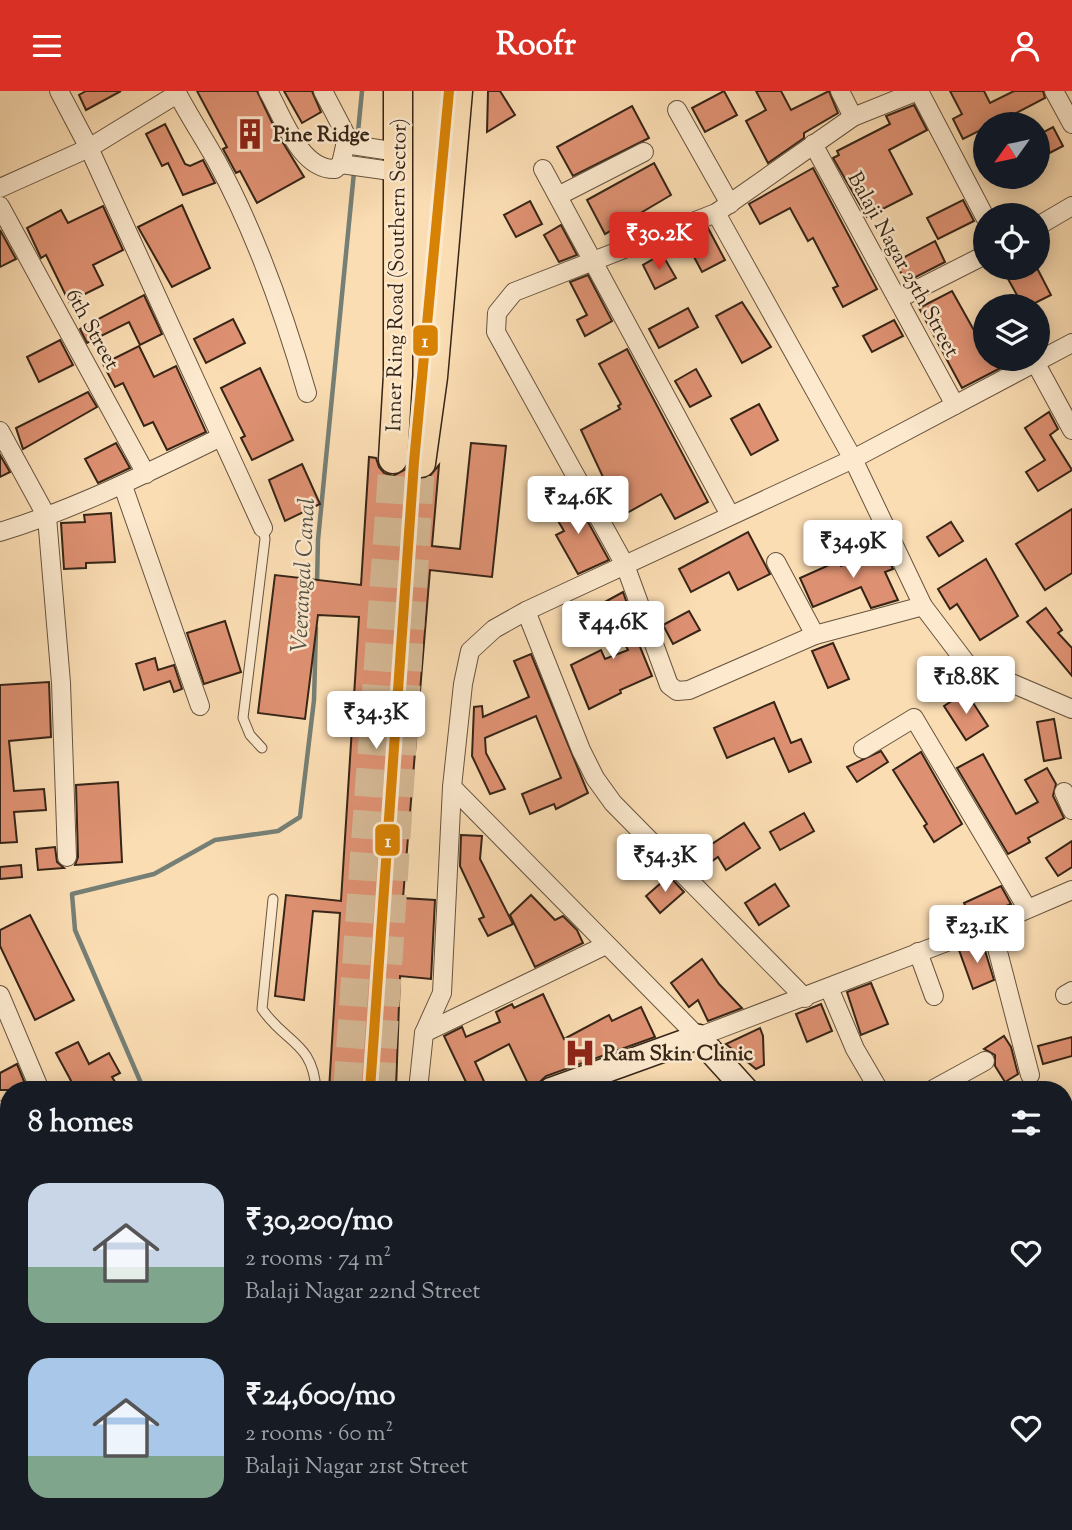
<!DOCTYPE html>
<html lang="en">
<head>
<meta charset="utf-8">
<style>
	:root { --surface:#171b24; --page:#242831; --text:#f1f3f6; --muted:#9ea1a6; --accent:#d93025 }
	body { margin:0; font-family:"Sorts Mill Goudy",serif; background:var(--page); color:var(--text); height:100vh; display:flex; flex-direction:column; font-size:26px; white-space:nowrap }
	* { box-sizing:border-box; margin:0 }
	p { font-size:23px; color:var(--muted) }
	.icon { flex:none; width:38px; height:38px; fill:none; stroke:currentColor; stroke-width:2; stroke-linecap:round; stroke-linejoin:round }
	.map { position:relative; flex:1; overflow:hidden }
	.details { position:absolute; left:0px; top:990px; width:1073px; height:450px; display:flex; flex-direction:column; background:var(--surface); border-radius:28px 28px 0 0; box-shadow:0 4px 18px #0003 }
	.details>* { flex:none }
	.needle { width:46px; rotate:237deg }
	.buttons { position:absolute; left:973px; top:21px; display:grid; gap:14px }
	.buttons a { display:grid; place-items:center; width:77px; height:77px; border-radius:50%; background:var(--surface); box-shadow:0 4px 18px #0003; font-size:35px }
	.price { position:absolute; translate:-50% -60px; padding:0 16px; border-radius:7px; background:#fff; color:#222; font-size:23px; line-height:46px; filter:drop-shadow(0 2px 4px #0008) }
	.price::after { content:''; position:absolute; left:50%; top:42px; width:21px; height:16px; margin-left:-10px; background:inherit; clip-path:polygon(0 0,100% 0,50% 100%) }
	.price.active { background:var(--accent); color:#fff }
	ul { padding:0; list-style:none }
	li { display:flex; align-items:center; gap:21px; height:175px; padding:0 28px }
	li span { display:grid; place-items:center; flex:none; width:196px; height:140px; border-radius:21px; color:#555 }
	li>.icon { margin-inline-start:auto }
	span .icon { width:84px; height:84px; fill:#fffc; stroke-width:1 }
	li b { font-size:30px }
	h2 { display:flex; justify-content:space-between; align-items:center; height:84px; padding:0 28px; font-size:30px }
	header { display:flex; justify-content:space-between; align-items:center; height:91px; padding:0 28px; background:var(--accent); color:#fff; font-size:32px; font-weight:700 }
	.map>svg:first-child { display:block }
	.lines { fill:none; stroke-linecap:round; stroke-linejoin:round }
	.stream { stroke:#767f75; stroke-width:4.5 }
	.building { fill:#de9172; stroke:#362517; stroke-width:2 }
	.primary-tunnel { stroke:#d4b894; stroke-width:28; stroke-dasharray:28 14; stroke-linecap:butt }
	.lane-casing { stroke:#67533e; stroke-width:11 }
	.street-casing { stroke:#67533e; stroke-width:20 }
	.secondary-casing { stroke:#362517; stroke-width:27 }
	.primary-casing { stroke:#362517; stroke-width:31 }
	.lane { stroke:#fce9ce; stroke-width:9 }
	.street { stroke:#fce9ce; stroke-width:18 }
	.secondary { stroke:#fce9ce; stroke-width:24 }
	.primary { stroke:#fbddb3; stroke-width:28 }
	.rail-1-casing { stroke:#fce9ce; stroke-width:16 }
	.rail-1 { stroke:#d78205; stroke-width:10 }
	.labels { text-anchor:middle; stroke-width:5; stroke-linejoin:round; paint-order:stroke }
	.poi-label { font-size:21px; font-weight:bold; fill:#362517; stroke:#fce9ce; text-anchor:start }
	.street-label { font-size:21px; fill:#362517; stroke:#fce9ce }
	.water-label { font-size:23px; font-style:italic; fill:#565246; stroke:#fce9ce }
	.line-badge { stroke:#fce9ce; stroke-width:2.5 }
	.badge-label { font-size:19px; text-anchor:middle; font-weight:bold; fill:#fff }
</style>
</head>
<body>
<header><svg class="icon" aria-label="menu" viewBox="0 0 24 24"><path d="M4 6h16M4 12h16M4 18h16"/></svg>Roofr<svg class="icon" aria-label="person" viewBox="0 0 24 24"><circle cx="12" cy="8" r="4"/><path d="M4 21q1-7 8-7t8 7"/></svg></header>
<div class="map">
<svg width="1072" height="1439" viewBox="0 0 1072 1439">
	<rect width="100%" height="100%" fill="#fbddb3"/>
	<filter id="stains"><feTurbulence type="fractalNoise" baseFrequency=".00286" numOctaves="4"/><feColorMatrix values="0 0 0 0 .2 0 0 0 0 .09 0 0 0 0 .02 0 0 0 .5 -.17"/></filter>
	<radialGradient id="worn" r=".72"><stop offset=".6" stop-color="#630" stop-opacity="0"/><stop offset="1" stop-color="#630" stop-opacity=".3"/></radialGradient>
	<g class="lines">
		<!-- stream -->
		<g class="stream">
			<polyline points="357,51 362,0"/>
			<polyline points="317,494 318,449 354,81"/>
			<polyline points="144,999 75,839 72,803 154,783 215,749 278,740 300,726 314,609 316,537"/>
			<polyline points="339,1432 341,1439"/>
		</g>
	</g>
	<!-- building -->
	<g class="building">
		<polygon points="86,0 121,0 86,19 79,4"/>
		<polygon points="197,0 257,0 277,42 304,86 257,112 240,80 236,82 223,58 227,56"/>
		<polygon points="284,0 312,0 321,21 302,32"/>
		<polygon points="488,0 500,0 515,24 487,41"/>
		<polygon points="724,0 737,24 705,41 692,17"/>
		<polygon points="756,0 781,0 791,19 829,0 838,22 804,42 804,47 768,72 746,30 766,19"/>
		<polygon points="950,0 984,0 990,12 1014,0 1043,0 1045,7 1005,28 985,33 985,37 963,48 953,28 962,23"/>
		<polygon points="914,14 927,39 889,59 912,103 867,126 833,67 839,64 837,60 890,33 886,25"/>
		<polygon points="632,15 649,47 573,85 557,56"/>
		<polygon points="165,33 185,73 190,75 203,69 215,92 183,104 168,72 162,75 146,43"/>
		<polygon points="1053,36 1063,55 1038,68 1038,44"/>
		<polygon points="654,72 671,104 605,143 587,109"/>
		<polygon points="813,77 877,198 843,216 833,197 838,195 813,147 808,150 790,117 760,133 749,113"/>
		<polygon points="963,109 974,130 938,148 927,127"/>
		<polygon points="530,110 542,133 516,146 504,124"/>
		<polygon points="182,114 210,177 172,196 138,136"/>
		<polygon points="103,115 123,159 93,174 103,194 69,211 46,164 41,167 27,137 61,119 68,132"/>
		<polygon points="561,134 577,164 559,171 544,144"/>
		<polygon points="708,137 725,169 702,181 684,147"/>
		<polygon points="0,139 16,168 0,176"/>
		<polygon points="935,150 945,171 906,191 895,171"/>
		<polygon points="662,163 676,187 655,198 643,174"/>
		<polygon points="1002,177 1037,177 1051,204 1029,215 1023,215"/>
		<polygon points="588,184 612,230 585,245 577,229 587,224 570,191"/>
		<polygon points="952,200 985,259 985,268 1018,268 962,297 919,217"/>
		<polygon points="144,204 162,243 140,254 129,231 87,252 80,238 83,236"/>
		<polygon points="742,211 771,256 742,272 716,225"/>
		<polygon points="688,217 698,236 659,257 649,238"/>
		<polygon points="233,228 245,252 206,272 194,248"/>
		<polygon points="894,229 903,245 872,261 863,245"/>
		<polygon points="60,249 73,274 39,291 27,266"/>
		<polygon points="139,255 154,286 176,275 206,341 167,359 153,331 144,335 123,292 115,296 103,273"/>
		<polygon points="627,258 708,411 675,428 661,403 627,422 613,396 609,399 581,339 620,318 618,315 621,313 599,273"/>
		<polygon points="260,277 293,349 252,369 241,347 245,345 221,297"/>
		<polygon points="696,278 711,305 690,316 675,290"/>
		<polygon points="88,301 97,316 23,358 16,337"/>
		<polygon points="759,313 778,349 751,364 731,328"/>
		<polygon points="1049,321 1058,338 1050,344 1072,379 1038,400 1026,381 1045,369 1025,337"/>
		<polygon points="116,352 130,377 98,392 85,368"/>
		<polygon points="471,352 506,355 492,486 430,479 403,807 435,809 431,888 400,885 396,999 329,999 340,822 313,820 304,909 275,905 286,804 341,810 359,526 318,524 305,628 258,622 275,484 361,494 369,366 376,367 379,376 384,382 393,385 406,378 419,388 428,387 439,374 432,455 460,458"/>
		<polygon points="0,364 10,381 0,386"/>
		<polygon points="302,373 320,413 285,430 269,389"/>
		<polygon points="572,402 609,469 578,483 556,444 564,440 550,416"/>
		<polygon points="1072,418 1072,482 1045,499 1016,453"/>
		<polygon points="111,422 115,471 86,472 86,477 64,478 61,432 85,431 84,424"/>
		<polygon points="951,431 963,450 939,465 927,446"/>
		<polygon points="748,441 770,483 738,499 729,481 691,501 679,478"/>
		<polygon points="883,457 893,478 885,481 898,509 871,517 861,496 813,516 800,487 838,470 841,475"/>
		<polygon points="986,468 1018,525 980,549 957,513 950,518 938,498"/>
		<polygon points="623,501 634,532 631,534 652,585 620,599 621,602 589,618 571,574 601,559 605,568 628,559 603,512"/>
		<polygon points="1046,517 1062,539 1058,542 1072,557 1072,585 1027,531"/>
		<polygon points="689,520 700,539 673,553 663,534"/>
		<polygon points="225,530 241,581 204,593 187,542"/>
		<polygon points="833,552 849,588 828,597 812,560"/>
		<polygon points="531,563 588,702 556,718 554,713 530,723 522,703 561,687 536,625 485,647 486,662 505,698 490,703 472,665 474,616 482,615 483,626 529,606 514,570"/>
		<polygon points="155,567 158,579 174,574 182,598 174,601 170,590 144,599 136,573"/>
		<polygon points="49,591 51,646 9,650 14,700 44,698 46,719 14,721 17,751 0,752 0,594"/>
		<polygon points="966,601 988,635 966,649 944,615"/>
		<polygon points="774,611 791,652 801,648 811,671 789,681 774,647 727,667 714,637"/>
		<polygon points="1054,628 1061,667 1044,670 1037,631"/>
		<polygon points="881,660 888,671 857,691 847,676"/>
		<polygon points="921,661 962,733 934,751 924,735 927,733 893,679"/>
		<polygon points="983,663 1016,723 1038,711 1025,689 1047,677 1056,693 1053,705 1064,727 1028,747 1030,751 1008,763 957,677"/>
		<polygon points="118,691 122,771 75,774 78,766 76,694"/>
		<polygon points="804,722 814,740 780,759 770,741"/>
		<polygon points="744,732 760,757 726,779 718,766 701,778 688,759 700,751 704,758"/>
		<polygon points="461,744 482,745 480,768 513,833 488,845 479,828 484,826 460,775"/>
		<polygon points="1072,750 1072,776 1058,785 1046,767"/>
		<polygon points="55,756 57,771 64,777 38,779 36,758"/>
		<polygon points="21,774 22,786 0,788 0,776"/>
		<polygon points="669,785 684,801 660,822 646,805"/>
		<polygon points="775,793 789,815 759,834 745,812"/>
		<polygon points="1001,795 1011,813 972,829 964,812"/>
		<polygon points="531,804 555,829 563,825 577,839 583,852 535,876 510,824"/>
		<polygon points="30,824 74,909 35,929 0,855 0,839"/>
		<polygon points="982,850 994,889 973,898 959,859"/>
		<polygon points="702,868 719,893 742,917 708,930 698,909 689,916 671,892"/>
		<polygon points="871,892 888,933 861,944 847,901"/>
		<polygon points="543,903 564,948 609,924 612,930 641,916 655,946 546,985 531,999 509,953 475,971 488,999 448,999 466,991 444,945 462,936 466,946 500,931 496,921 512,913 514,917"/>
		<polygon points="821,913 832,940 807,951 796,923"/>
		<polygon points="760,937 763,945 764,974 756,978 726,953"/>
		<polygon points="1004,945 1011,956 1018,983 1005,991 995,975 995,964 984,958"/>
		<polygon points="1072,946 1072,965 1043,973 1038,955"/>
		<polygon points="78,951 89,973 109,962 120,982 112,986 120,999 76,999 56,962"/>
		<polygon points="17,973 26,995 18,999 0,999 0,982"/>
	</g>
	<g class="lines">
		<!-- primary-tunnel -->
		<g class="primary-tunnel">
			<polyline points="347,999 393,368"/>
			<polyline points="380,999 421,372"/>
		</g>
		<defs>
			<g id="lane">
				<polyline points="262,657 250,644 243,627 265,448 263,437"/>
				<path d="M273 808 262 918C286 953 313 951 316 999"/>
			</g>
			<g id="street">
				<polyline points="59,0 89,57 263,437"/>
				<path d="M176 0C188 23 203 46 216 69 256 142 284 222 307 302"/>
				<path d="M268 0C283 26 300 79 335 78L341 73 347 46 323 0"/>
				<polyline points="840,0 853,26"/>
				<polyline points="918,0 853,26 716,122 514,201 497,222 496,241 625,474 669,594 677,600 689,599 815,544 923,515"/>
				<polyline points="919,0 985,126"/>
				<polyline points="1054,0 1072,33"/>
				<polyline points="677,19 730,113"/>
				<polyline points="345,53 398,61"/>
				<polyline points="813,53 955,314"/>
				<polyline points="341,73 398,81"/>
				<polyline points="543,78 730,424"/>
				<polyline points="0,97 89,57 177,3"/>
				<polyline points="558,105 644,61"/>
				<polyline points="0,115 146,383"/>
				<polyline points="716,122 853,368 923,515 967,573 1072,618"/>
				<polyline points="1038,135 1072,115"/>
				<polyline points="898,208 985,164"/>
				<polyline points="1035,271 1072,339"/>
				<polyline points="0,340 47,426 61,592 67,766"/>
				<polyline points="123,395 200,615"/>
				<path d="M0 441C78 417 149 381 221 346"/>
				<polyline points="776,471 815,544"/>
				<polyline points="526,520 581,659 595,687 613,712 805,907"/>
				<polyline points="863,658 914,627 1027,817"/>
				<polyline points="452,696 698,946 991,834 1072,799"/>
				<polyline points="1064,701 1072,719"/>
				<polyline points="991,834 1030,984"/>
				<polyline points="918,861 934,905"/>
				<polyline points="829,897 855,958 879,999"/>
				<polyline points="0,904 40,999"/>
				<polyline points="1065,904 1072,900"/>
				<polyline points="424,942 606,854"/>
				<polyline points="418,999 424,942 442,902 452,696 463,593 470,560 494,538 526,520 853,368 1072,252"/>
				<polyline points="932,999 985,970"/>
				<polyline points="0,1020 9,1017"/>
				<polyline points="1064,1171 1072,1166"/>
				<polyline points="82,1432 86,1439"/>
				<polyline points="194,1432 198,1439"/>
				<polyline points="926,1432 930,1439"/>
				<polyline points="699,1439 719,1432"/>
				<polyline points="1004,1439 1014,1432"/>
			</g>
			<g id="secondary">
				<polyline points="551,999 698,946 746,999"/>
				<polyline points="0,1263 9,1259"/>
				<polyline points="1064,1332 1072,1341"/>
			</g>
			<g id="primary">
				<polyline points="393,368 398,284 398,0"/>
				<polyline points="421,372 433,286 458,0"/>
				<polyline points="375,1432 376,1439"/>
				<polyline points="409,1432 410,1439"/>
			</g>
		</defs>
		<!-- lane casing -->
		<use href="#lane" class="lane-casing"/>
		<!-- street casing -->
		<use href="#street" class="street-casing"/>
		<!-- secondary casing -->
		<use href="#secondary" class="secondary-casing"/>
		<!-- primary casing -->
		<use href="#primary" class="primary-casing"/>
		<!-- lane -->
		<use href="#lane" class="lane"/>
		<!-- street -->
		<use href="#street" class="street"/>
		<!-- secondary -->
		<use href="#secondary" class="secondary"/>
		<!-- primary -->
		<use href="#primary" class="primary"/>
		<defs>
			<polyline id="rail-1" points="370,999 414,371 449,0"/>
		</defs>
		<!-- rail-1 casing -->
		<use href="#rail-1" class="rail-1-casing"/>
		<!-- rail-1 -->
		<use href="#rail-1" class="rail-1"/>
	</g>
	<!-- icons -->
	<defs>
		<symbol id="building-bare" viewBox="-9 -9 18 18"><path d="M-4-6H4V6H1V3H-1V6H-4ZM-2.5-4.3h1.7v1.8h-1.7ZM.8-4.3h1.7v1.8H.8ZM-2.5-1h1.7V.8h-1.7ZM.8-1h1.7V.8H.8Z" fill="#8f2418" stroke="#fce9ce" stroke-width="2.5" paint-order="stroke"/></symbol>
		<symbol id="hospital-bare" viewBox="-9 -9 18 18"><path d="M-5-5h3v3.5h4V-5h3V5h-3V1.5h-4V5h-3Z" fill="#8f2418" stroke="#fce9ce" stroke-width="2.5" paint-order="stroke"/></symbol>
	</defs>
	<g fill-rule="evenodd">
		<use href="#building-bare" x="228" y="21" width="44" height="44"/>
		<use href="#hospital-bare" x="558" y="940" width="44" height="44"/>
	</g>
	<g class="labels">
		<!-- poi labels -->
		<g class="poi-label">
			<text x="273" y="50">Pine Ridge</text>
			<text x="603" y="969">Ram Skin Clinic</text>
		</g>
		<!-- street labels -->
		<g class="street-label">
			<text transform="translate(904 173) rotate(61)" y="7">Balaji Nagar 25th Street</text>
			<text transform="translate(396 184) rotate(-89)" y="7">Inner Ring Road (Southern Sector)</text>
			<text transform="translate(93 238) rotate(61)" y="7">6th Street</text>
		</g>
		<!-- water labels -->
		<g class="water-label">
			<text transform="translate(302 484) rotate(-87)" y="8">Veerangal Canal</text>
		</g>
	</g>
	<g class="line-badge">
		<rect x="412" y="233" width="27" height="33" rx="7" fill="#d78205"/>
		<rect x="374" y="732" width="27" height="34" rx="7" fill="#d78205"/>
	</g>
	<g class="badge-label">
		<text x="425" y="256">1</text>
		<text x="388" y="756">1</text>
	</g>
	<rect width="100%" height="100%" filter="url(#stains)"/>
	<rect width="100%" height="100%" fill="url(#worn)"/>
</svg>
<div class="buttons">
<a><svg class="needle" viewBox="-14 -14 28 28"><path d="M0-13l5 13h-10z" fill="#e53935"/><path d="M0 13l5-13h-10z" fill="#9ea1a6"/></svg></a>
<a><svg class="icon" aria-label="locate" viewBox="0 0 24 24"><circle cx="12" cy="12" r="6"/><path d="M12 2v4M12 18v4M2 12h4M18 12h4"/></svg></a>
<a><svg class="icon" aria-label="layers" viewBox="0 0 24 24"><path d="M12 4l9 5-9 5-9-5zM3 14l9 5 9-5"/></svg></a>
</div>
<b class="price active" style="left:659px;top:181px">₹30.2K</b>
<b class="price" style="left:578px;top:445px">₹24.6K</b>
<b class="price" style="left:853px;top:489px">₹34.9K</b>
<b class="price" style="left:613px;top:570px">₹44.6K</b>
<b class="price" style="left:966px;top:625px">₹18.8K</b>
<b class="price" style="left:376px;top:660px">₹34.3K</b>
<b class="price" style="left:665px;top:803px">₹54.3K</b>
<b class="price" style="left:977px;top:874px">₹23.1K</b>
<section class="details">
<h2>8 homes<svg class="icon" aria-label="filters" viewBox="0 0 24 24"><path d="M4 7h16M4 17h16"/><circle cx="9" cy="7" r="2"/><circle cx="15" cy="17" r="2"/></svg></h2>
<ul>
<li><span style="background:linear-gradient(#c9d6e8 60%,#7fa58c 0)"><svg class="icon" aria-label="home" viewBox="0 0 24 24"><path d="M3 11l9-7 9 7M6 9v11h12V9"/></svg></span><div><b>₹30,200/mo</b><p>2 rooms · 74 m²</p><p>Balaji Nagar 22nd Street</p></div><svg class="icon" aria-label="heart" viewBox="0 0 24 24"><path d="M12 20l-8-8c-3-5 5-10 8-4 3-6 11-1 8 4z"/></svg></li>
<li><span style="background:linear-gradient(#a9c7e8 70%,#7fa58c 0)"><svg class="icon" aria-label="home" viewBox="0 0 24 24"><path d="M3 11l9-7 9 7M6 9v11h12V9"/></svg></span><div><b>₹24,600/mo</b><p>2 rooms · 60 m²</p><p>Balaji Nagar 21st Street</p></div><svg class="icon" aria-label="heart" viewBox="0 0 24 24"><path d="M12 20l-8-8c-3-5 5-10 8-4 3-6 11-1 8 4z"/></svg></li>
</ul>
</section>
</div>
</body>
</html>
